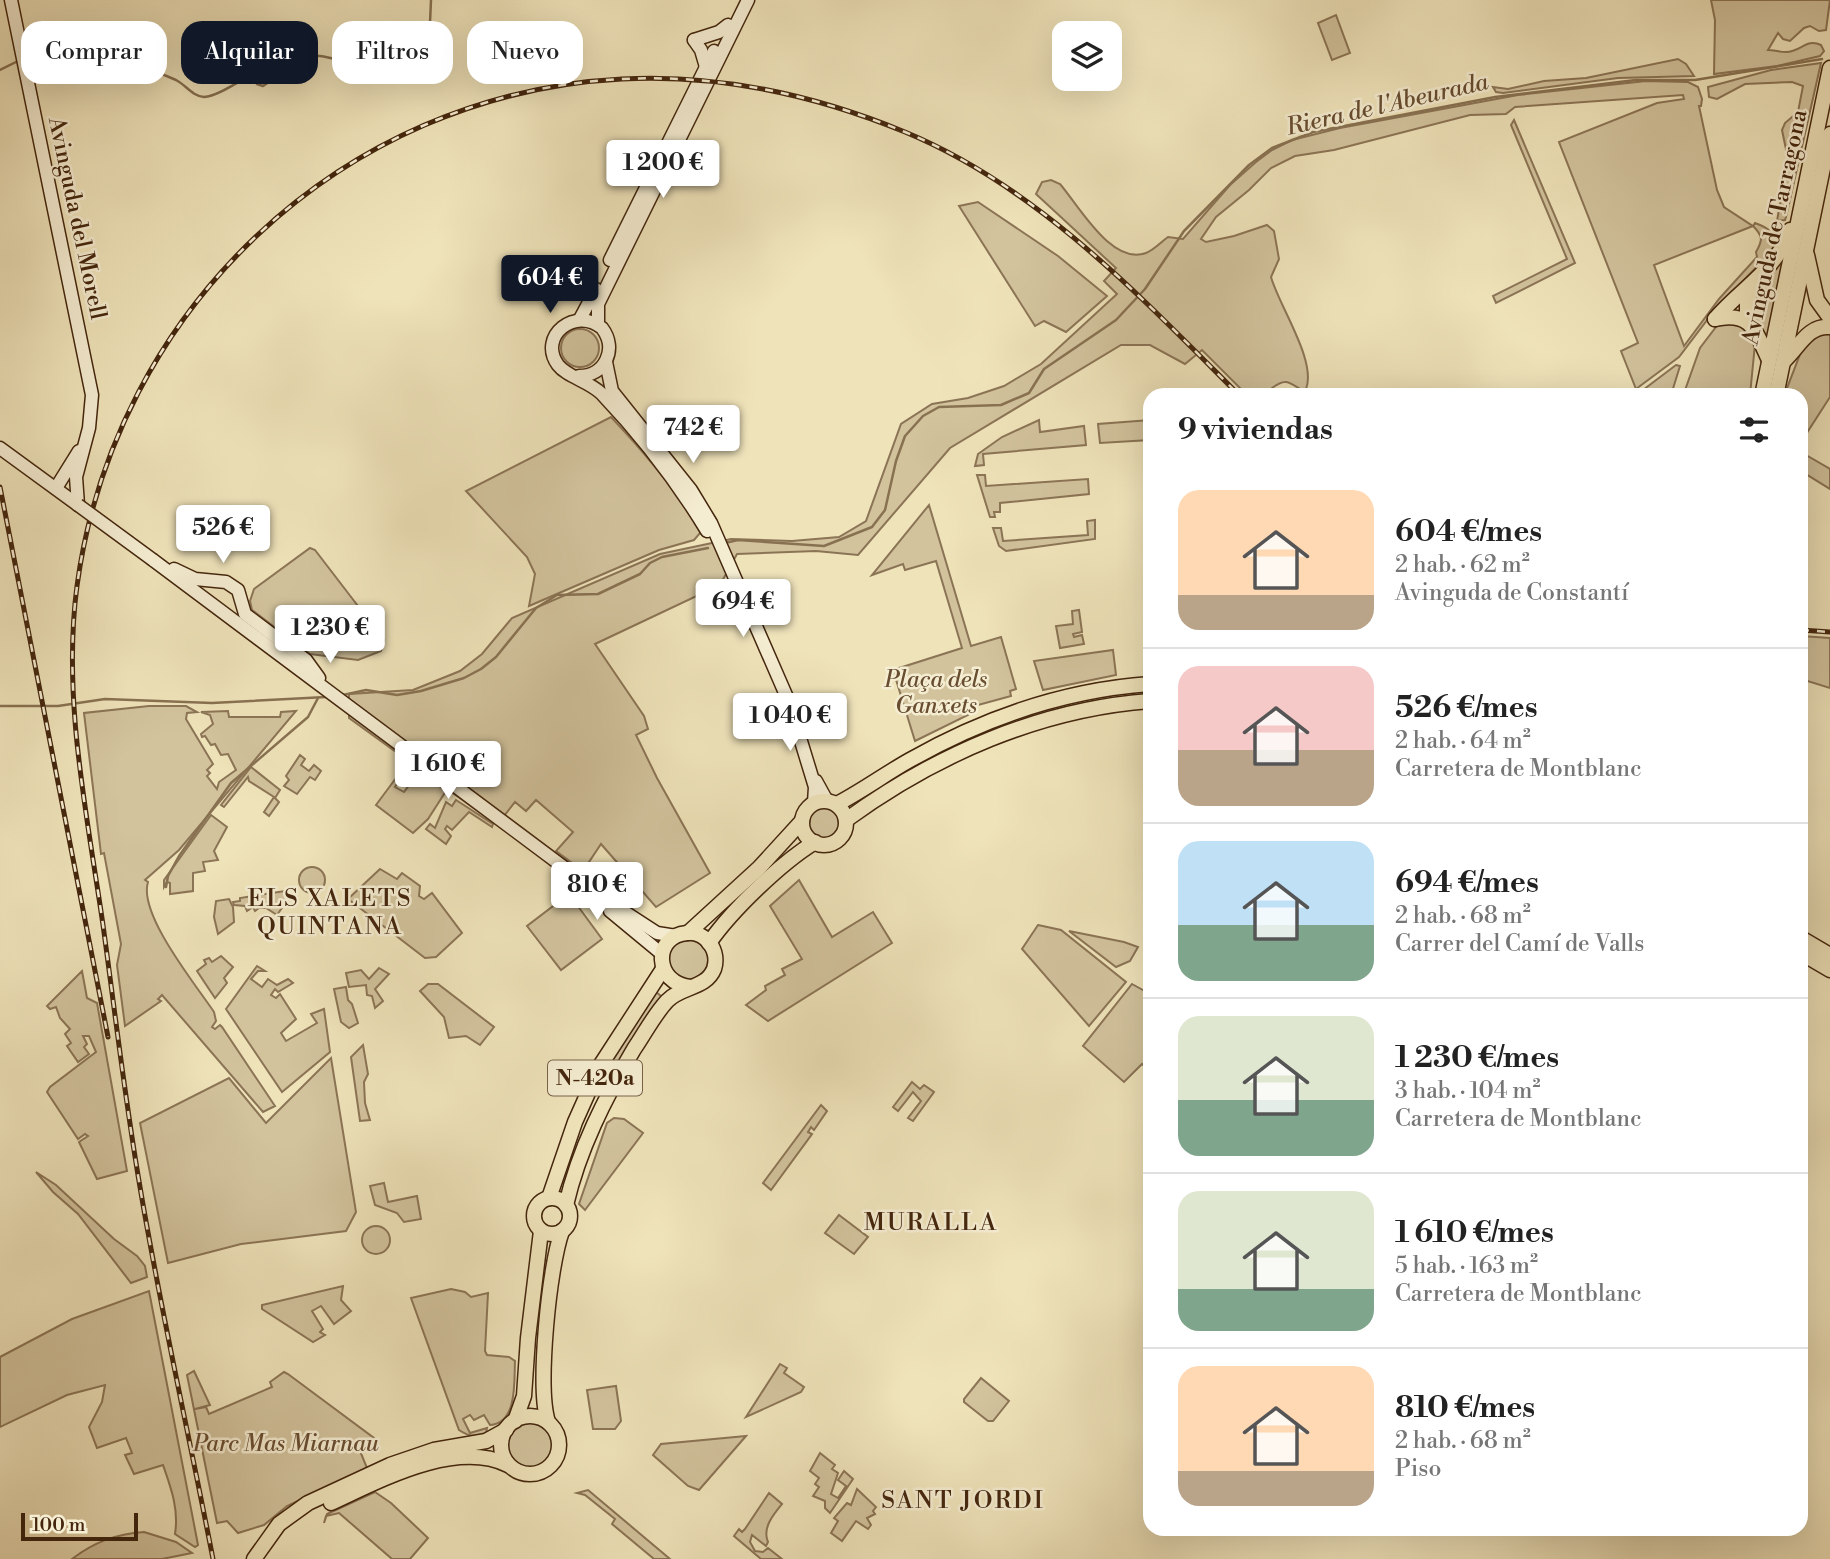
<!DOCTYPE html>
<html lang="es">
<head>
<meta charset="utf-8">
<style>
	:root { --surface:#fff; --page:#f6f6f6; --text:#222; --muted:#767676; --line:#e0e0e0; --accent:#111827 }
	body { margin:0; font-family:"Libre Bodoni",serif; background:var(--page); color:var(--text); height:100vh; display:flex; flex-direction:column; font-size:26px; white-space:nowrap }
	* { box-sizing:border-box; margin:0 }
	p { font-size:23px; color:var(--muted) }
	.icon { flex:none; width:38px; height:38px; fill:none; stroke:currentColor; stroke-width:2; stroke-linecap:round; stroke-linejoin:round }
	.map { position:relative; flex:1; overflow:hidden }
	.side { position:absolute; left:1143px; top:388px; width:665px; height:1148px; display:flex; flex-direction:column; background:var(--surface); border-radius:21px; box-shadow:0 7px 28px #0002 }
	.side>* { flex:none }
	.hud { position:absolute; left:21px; top:21px; width:665px; height:63px; display:flex; gap:14px }
	.tools { position:absolute; left:1052px; top:21px; display:grid; gap:14px }
	.tools a { display:grid; place-items:center; width:70px; height:70px; border-radius:14px; background:var(--surface); box-shadow:0 7px 28px #0002; font-size:35px }
	.scale { position:absolute; left:21px; bottom:18px; width:117px; box-sizing:border-box; padding-left:7px; border:4px solid #44260d; border-top:0; font-size:19px; line-height:24px; white-space:nowrap; color:#44260d; -webkit-text-stroke:5px #f5edd2; paint-order:stroke }
	.price { position:absolute; translate:-50% -60px; padding:0 16px; border-radius:7px; background:#fff; color:#222; font-size:23px; line-height:46px; filter:drop-shadow(0 2px 4px #0008) }
	.price::after { content:''; position:absolute; left:50%; top:42px; width:21px; height:16px; margin-left:-10px; background:inherit; clip-path:polygon(0 0,100% 0,50% 100%) }
	.price.on { background:var(--accent); color:#fff }
	ul { padding:0; list-style:none }
	li { display:flex; align-items:center; gap:21px; height:175px; padding:0 35px }
	li+li { border-top:2px solid var(--line) }
	li span { display:grid; place-items:center; flex:none; width:196px; height:140px; border-radius:21px; color:#555 }
	li>.icon { margin-inline-start:auto }
	span .icon { width:84px; height:84px; fill:#fffc; stroke-width:1 }
	li b { font-size:30px }
	h2 { display:flex; justify-content:space-between; align-items:center; height:84px; padding:0 35px; font-size:30px }
	.pill { padding:0 24px; border-radius:21px; background:var(--surface); box-shadow:0 7px 28px #0002; font-size:24px; line-height:63px }
	.pill.on { background:var(--accent); color:#fff }
	.map>svg:first-child { display:block }
	.green { fill:#d2c39d; stroke:#8b7455; stroke-width:2; fill-rule:evenodd }
	.lines { fill:none; stroke-linecap:round; stroke-linejoin:round }
	.stream { stroke:#887151; stroke-width:2.5 }
	.secondary-casing { stroke:#44260d; stroke-width:15 }
	.primary-casing { stroke:#44260d; stroke-width:17 }
	.secondary { stroke:#f5edd2; stroke-width:12 }
	.primary { stroke:#efe3ba; stroke-width:14 }
	.rail-casing { stroke:#44260d; stroke-width:5 }
	.rail { stroke:#f5edd2; stroke-width:2.5; stroke-dasharray:8; stroke-linecap:butt }
	.secondary-bridge-casing { stroke:#44260d; stroke-width:15; stroke-linecap:butt }
	.secondary-bridge { stroke:#f5edd2; stroke-width:12 }
	.labels { text-anchor:middle; stroke-width:5; stroke-linejoin:round; paint-order:stroke }
	.shield { fill:#f5edd2; stroke:#796248; stroke-width:2 }
	.shield-label { font-size:21px; font-weight:bold; fill:#44260d }
	.street-label { font-size:23px; fill:#44260d; stroke:#f5edd2 }
	.park-label { font-size:23px; font-style:italic; fill:#684d31; stroke:#f5edd2 }
	.water-label { font-size:24px; font-style:italic; fill:#664c2f; stroke:#f5edd2 }
	.neighbourhood-label { font-size:24px; letter-spacing:2px; fill:#44260d; stroke:#f5edd2 }
</style>
</head>
<body>
<div class="map">
<svg width="1830" height="1559" viewBox="0 0 1830 1559">
	<rect width="100%" height="100%" fill="#efe3ba"/>
	<filter id="stains"><feTurbulence type="fractalNoise" baseFrequency=".00286" numOctaves="4"/><feColorMatrix values="0 0 0 0 .2 0 0 0 0 .09 0 0 0 0 .02 0 0 0 .5 -.17"/></filter>
	<radialGradient id="worn" r=".72"><stop offset=".6" stop-color="#630" stop-opacity="0"/><stop offset="1" stop-color="#630" stop-opacity=".3"/></radialGradient>
	<!-- green -->
	<g class="green">
		<path d="M1711 0H1830L1826 30 1819 31 1810 26 1804 28 1790 41 1783 39 1778 33 1768 50C1774 50 1780 52 1786 52 1801 52 1806 38 1821 45L1824 51 1820 56 1777 66 1714 74 1715 20Z"/>
		<polygon points="1336,15 1350,53 1332,60 1318,23"/>
		<polygon points="1678,59 1686,64 1694,76 1618,78 1503,93 1496,92 1493,87 1508,89 1544,81 1586,78"/>
		<polygon points="1821,63 1786,217 1785,220 1777,221 1788,159 1782,130 1785,123 1798,112 1803,86 1792,82 1745,84 1717,99 1709,97 1708,87 1771,70"/>
		<path d="M1646 81 1688 82 1698 87 1702 99 1701 106H1699L1717 190 1724 207 1753 226 1755 223C1769 228 1775 232 1775 248L1714 311 1679 357 1636 389 1621 351 1638 343 1559 142 1657 103 1684 99 1683 95 1515 107 1506 114 1470 115 1334 150 1295 156 1271 168 1249 190 1216 217 1201 239 1206 242 1234 236 1267 225 1274 231 1279 259 1271 277C1279 306 1317 361 1306 389L1302 390C1288 382 1286 378 1272 388L1271 395H1247L1202 350 1185 364 1150 345H1121L950 448 858 555 816 551 737 554 720 585 595 644 644 716 648 729 636 735 657 778 710 873 656 907 601 844 583 871 556 851 573 832 536 800 526 811 515 802 497 825 349 718V694L413 690 460 671 482 654 512 618 660 554 731 539 792 541 839 537 866 521 901 424 932 404 968 398 1004 386 1041 364 1117 294 1104 281 1116 268 1036 194 1042 182 1051 180 1060 184C1079 206 1112 266 1146 253 1154 250 1161 242 1168 237L1183 239 1230 185 1256 162 1272 150 1292 140 1340 128 1518 95ZM1753 226C1763 236 1763 240 1756 252L1757 257 1719 299 1684 346 1654 265Z"/>
		<polygon points="1514,120 1575,263 1496,303 1493,296 1567,259 1511,125"/>
		<polygon points="978,202 1058,256 1107,296 1066,332 1044,321 1035,326 959,206"/>
		<path d="M1784 254 1767 340C1736 297 1756 289 1784 254Z"/>
		<polygon points="1719,323 1744,325 1755,344 1750,395 1683,396 1700,348"/>
		<circle cx="580" cy="348" r="19"/>
		<polygon points="1824,332 1830,334 1830,397 1801,442 1801,396 1784,396 1804,344"/>
		<polygon points="1676,365 1680,366 1671,395 1640,395 1639,393"/>
		<path d="M611 417C644 452 677 490 701 532L694 540 659 550 529 606 535 574 527 557 466 491Z"/>
		<polygon points="1039,420 1040,432 1084,426 1086,445 983,454 984,465 975,466 978,454 1002,437"/>
		<polygon points="1150,420 1150,440 1100,443 1098,424"/>
		<polygon points="1806,455 1830,469 1830,489 1801,471"/>
		<polygon points="977,475 985,475 986,486 1088,479 1089,494 1000,503 1000,512 994,512 995,517 990,517"/>
		<polygon points="929,505 971,646 1001,637 1016,689 1010,691 1011,696 967,708 968,715 915,741 893,670 962,648 936,561 905,570 903,564 872,575"/>
		<polygon points="1095,520 1095,539 1006,551 999,546 993,528 1001,528 1003,541 1088,535 1087,521"/>
		<polygon points="310,548 315,550 384,640 381,651 358,660 310,654 252,610 250,601 254,589"/>
		<polygon points="1079,610 1082,632 1073,634 1074,637 1082,635 1084,644 1060,648 1056,626 1073,624 1072,611"/>
		<polygon points="1801,636 1830,638 1830,688 1801,679"/>
		<polygon points="1113,650 1116,675 1043,690 1034,661"/>
		<path d="M149 706H186L197 712 187 713 186 719 213 764 207 770 210 773 207 776 217 789 219 782 236 770 228 754 221 755 215 744 211 745 205 736 202 737 201 734 213 724 210 715 201 712 228 711 229 717H280L281 712 296 711 179 850 145 880 148 882C138 914 196 985 214 1012L216 1021 212 1027 215 1029 220 1025 222 1027 275 1106 263 1112 162 995 158 999 161 1001 125 1026 117 965 121 944 104 853 101 854 84 713Z"/>
		<polygon points="1051,706 1053,712 860,805 857,799 959,740"/>
		<polygon points="300,755 305,759 301,765 309,771 314,765 321,771 315,780 310,777 297,794 284,786 289,780 286,776"/>
		<polygon points="251,767 280,790 275,798 279,802 269,816 264,812 274,797 249,781 248,777 224,807 221,805"/>
		<polygon points="419,772 446,791 428,819 413,833 376,805 399,774 402,776 395,787 404,792"/>
		<polygon points="456,800 493,824 492,827 469,812 452,830 447,826 445,829 451,836 446,844 426,829 430,824 435,828 446,802 452,806"/>
		<circle cx="824" cy="823" r="16"/>
		<polygon points="211,815 227,827 214,851 218,860 203,862 205,871 193,873 193,891 170,894 170,883 167,882 164,887 164,880"/>
		<circle cx="312" cy="880" r="13"/>
		<polygon points="380,869 397,879 402,873 420,886 419,896 424,899 432,893 462,933 436,957 425,958 348,899"/>
		<polygon points="799,880 832,937 873,912 892,943 768,1021 746,1005 766,990 765,986 785,975 782,969 802,959 770,906"/>
		<polygon points="285,891 291,895 277,915 266,908 259,908 255,911 253,907 247,911 245,906 234,905 233,902 240,901 240,898"/>
		<polygon points="569,894 602,939 561,970 527,926"/>
		<polygon points="229,899 233,907 234,922 218,934 214,917 216,901"/>
		<polygon points="1038,925 1061,930 1126,982 1089,1026 1022,949"/>
		<polygon points="1069,931 1124,942 1138,947 1130,961 1116,967"/>
		<circle cx="688" cy="960" r="20"/>
		<polygon points="221,956 233,967 224,978 227,983 215,998 197,971 206,964 204,960 209,958 212,962"/>
		<polygon points="257,966 265,971 258,971 251,979 262,987 268,979 277,985 288,979 293,983 278,992 275,989 271,995 276,998 280,994 296,1019 281,1033 286,1041 317,1023 311,1014 324,1009 330,1052 282,1092 226,1009"/>
		<polygon points="379,968 389,974 375,989 383,1001 375,1008 372,996 367,995 366,985 349,987 346,973 361,970 369,979"/>
		<polygon points="82,971 87,998 97,1003 127,1171 97,1179 79,1142 88,1136 85,1134 78,1139 47,1092 50,1087 96,1052 89,1036 83,1036 87,1044 84,1047 89,1054 78,1062 67,1046 71,1043 65,1034 70,1029 60,1018 56,1007 50,1009 47,1006"/>
		<polygon points="428,984 438,984 494,1027 480,1045 466,1036 449,1038 444,1017 420,991"/>
		<polygon points="1132,984 1150,994 1150,1063 1144,1066 1142,1064 1124,1082 1083,1046"/>
		<polygon points="346,987 348,1000 352,1004 358,1023 349,1028 341,1022 334,989"/>
		<polygon points="655,991 662,997 613,1073 605,1070"/>
		<polygon points="363,1045 368,1074 364,1082 365,1103 370,1120 360,1121 351,1057"/>
		<polygon points="331,1058 356,1212 346,1231 241,1244 168,1263 140,1123 229,1078 266,1123"/>
		<polygon points="912,1082 920,1089 924,1085 934,1092 913,1121 908,1118 921,1101 913,1092 898,1111 893,1107"/>
		<polygon points="821,1105 827,1111 814,1130 811,1127 808,1132 812,1134 771,1190 763,1183"/>
		<polygon points="614,1118 624,1119 643,1133 585,1210 579,1204 607,1123"/>
		<polygon points="36,1172 56,1185 114,1239 137,1256 145,1266 147,1277 131,1283 78,1214 53,1192"/>
		<polygon points="384,1183 388,1202 417,1196 421,1219 404,1222 397,1213 375,1205 370,1186"/>
		<polygon points="839,1215 868,1237 854,1254 825,1233"/>
		<circle cx="376" cy="1240" r="14"/>
		<polygon points="343,1286 341,1300 351,1311 334,1324 321,1306 312,1311 323,1329 320,1332 325,1335 313,1342 262,1309 262,1305"/>
		<path d="M451 1289 465 1292 471 1297 488 1293 485 1351 487 1355 509 1357 515 1361C514 1379 518 1424 490 1425L484 1415 474 1420 470 1415 463 1419 470 1433 487 1428 486 1433C476 1437 469 1437 459 1430L411 1298Z"/>
		<path d="M149 1291 198 1545 195 1547 175 1534C179 1509 171 1488 163 1465L134 1474 125 1455 132 1453 126 1438 97 1448 89 1427 102 1402 105 1385 67 1395 0 1427V1357L72 1319Z"/>
		<polygon points="780,1364 787,1368 784,1373 804,1387 801,1392 746,1417"/>
		<polygon points="194,1371 210,1405 195,1409 206,1407 209,1414 272,1387 270,1382 284,1372 288,1374 378,1441 360,1451 367,1468 287,1506 264,1525 238,1533 227,1521 217,1523 187,1375"/>
		<polygon points="981,1378 1009,1401 993,1421 988,1421 964,1402 964,1399"/>
		<polygon points="616,1386 621,1421 615,1429 593,1429 587,1390"/>
		<circle cx="531" cy="1446" r="23"/>
		<polygon points="746,1436 699,1490 688,1486 653,1455 661,1444"/>
		<polygon points="820,1453 835,1465 832,1469 838,1473 831,1494 838,1498 846,1486 838,1480 844,1471 853,1479 830,1513 825,1508 825,1501 813,1496 819,1487 815,1484 819,1478 810,1471"/>
		<polygon points="857,1489 876,1507 873,1511 875,1514 867,1518 871,1525 868,1529 856,1521 842,1541 831,1533 838,1521 834,1518 847,1503 851,1505"/>
		<polygon points="588,1490 670,1559 654,1559 612,1524 615,1519 585,1495 577,1493"/>
		<polygon points="375,1492 391,1503 428,1538 410,1559 392,1559 339,1513 326,1516 324,1523 327,1514"/>
		<path d="M769 1493 782 1504C773 1515 762 1528 768 1542L766 1546 752 1535 750 1542 755 1551 763 1552 768 1548 782 1559H761L734 1536 739 1529 742 1532 745 1529Z"/>
		<path d="M144 1532 176 1542 192 1553 162 1559H72C94 1542 116 1534 144 1532Z"/>
	</g>
	<g class="lines">
		<!-- stream -->
		<g class="stream">
			<path d="M30 57C51 51 62 67 80 73 101 79 124 63 145 69 155 71 167 76 176 80 186 85 192 96 204 97 215 97 229 87 239 82"/>
			<polyline points="0,70 18,61"/>
			<path d="M257 84 263 86C277 77 293 60 309 56 317 54 328 58 336 59 370 65 399 67 429 45L431 0"/>
			<polyline points="725,543 738,540 824,546 872,527 885,510 896,461 905,436 923,416 939,407 1001,405 1029,393 1044,369 1116,320 1145,289 1184,231 1249,165 1272,148 1313,132 1495,97 1636,80 1695,80 1822,59"/>
			<polyline points="343,695 366,690 397,695 421,691 464,678 481,669 496,657 536,608 557,595 598,594 640,574 650,563 662,557 708,548"/>
			<polyline points="0,706 58,706 105,699 212,703 326,697"/>
			<polyline points="166,887 168,876 179,856 231,783 308,717 318,698"/>
		</g>
		<defs>
			<g id="secondary">
				<polyline points="11,0 92,395 89,428 76,477 78,505"/>
				<polyline points="694,40 719,32 728,25"/>
				<polyline points="694,40 701,50 706,67"/>
				<polyline points="610,260 714,51"/>
				<polyline points="580,319 596,289"/>
				<polyline points="598,325 598,304 748,0"/>
				<polyline points="606,362 612,391 691,490 711,523 789,702 815,787 814,803"/>
				<path d="M579 376C605 376 618 349 602 328 576 306 537 336 558 365 567 377 589 381 602 394 641 435 678 483 707 531"/>
				<polyline points="0,448 78,505"/>
				<polyline points="56,488 79,451"/>
				<polyline points="153,560 617,907 657,933 676,936"/>
				<polyline points="174,569 195,579 226,582 238,590 245,614 306,660 319,678"/>
				<polyline points="816,781 827,801"/>
				<polyline points="610,911 662,954"/>
			</g>
			<g id="primary">
				<polyline points="1807,255 1817,300 1830,318"/>
				<path d="M1715 319C1740 289 1777 270 1790 230"/>
				<path d="M1715 319C1752 311 1755 331 1769 360"/>
				<polyline points="1747,321 1747,303 1754,284"/>
				<path d="M1785 360C1799 347 1808 325 1830 327"/>
				<polyline points="1762,396 1830,68"/>
				<polyline points="1776,396 1830,134"/>
				<circle cx="824" cy="823" r="22"/>
				<path d="M837 804C862 791 885 774 910 760 984 718 1065 690 1150 684"/>
				<path d="M846 820C935 755 1040 709 1150 701"/>
				<polyline points="688,933 759,868 802,821"/>
				<polyline points="1801,938 1830,955"/>
				<path d="M709 943C732 910 781 863 815 842"/>
				<polyline points="1801,953 1830,970"/>
				<polyline points="549,1198 575,1122 600,1066 663,969"/>
				<circle cx="552" cy="1216" r="18"/>
				<path d="M566 1205C579 1149 605 1098 634 1049 645 1033 654 1015 667 1001 681 986 706 989 714 969 720 951 706 931 687 933 652 936 654 984 691 987"/>
				<circle cx="530" cy="1445" r="29"/>
				<polyline points="515,1421 524,1396 528,1338 541,1231"/>
				<path d="M548 1422C537 1387 549 1267 562 1231"/>
				<path d="M331 1503C379 1481 455 1439 508 1465"/>
				<polyline points="254,1559 279,1524 308,1503 390,1465 434,1450 486,1441 506,1430"/>
			</g>
		</defs>
		<!-- secondary casing -->
		<use href="#secondary" class="secondary-casing"/>
		<!-- primary casing -->
		<use href="#primary" class="primary-casing"/>
		<!-- secondary -->
		<use href="#secondary" class="secondary"/>
		<!-- primary -->
		<use href="#primary" class="primary"/>
		<defs>
			<g id="rail">
				<polyline points="0,487 108,1037"/>
				<polyline points="1801,630 1830,632"/>
				<path d="M213 1559C189 1435 161 1312 140 1187 125 1100 115 1012 103 925 87 814 62 698 77 586 114 310 342 93 622 79 720 74 815 95 905 132 1038 187 1140 296 1240 396"/>
			</g>
		</defs>
		<!-- rail casing -->
		<use href="#rail" class="rail-casing"/>
		<!-- rail -->
		<use href="#rail" class="rail"/>
		<defs>
			<polyline id="secondary-bridge" points="78,505 153,560"/>
		</defs>
		<!-- secondary-bridge casing -->
		<use href="#secondary-bridge" class="secondary-bridge-casing"/>
		<!-- secondary-bridge -->
		<use href="#secondary-bridge" class="secondary-bridge"/>
	</g>
	<g class="labels">
		<!-- shield labels -->
		<rect class="shield" x="548" y="1060.5" width="94" height="35" rx="5"/>
		<g class="shield-label">
			<text x="595" y="1085">N-420a</text>
		</g>
		<!-- street labels -->
		<g class="street-label">
			<text transform="translate(78 218) rotate(78)" y="8">Avinguda del Morell</text>
			<text transform="translate(1774 227) rotate(-78)" y="8">Avinguda de Tarragona</text>
		</g>
		<!-- park labels -->
		<g class="park-label">
			<text x="936" y="687">Plaça dels<tspan x="936" dy="26">Ganxets</tspan></text>
			<text x="286" y="1451">Parc Mas Miarnau</text>
		</g>
		<!-- water labels -->
		<g class="water-label">
			<text transform="translate(1387 104) rotate(-13)" y="8">Riera de l'Abeurada</text>
		</g>
		<!-- neighbourhood labels -->
		<g class="neighbourhood-label">
			<text x="330" y="906">ELS XALETS<tspan x="330" dy="28">QUINTANA</tspan></text>
			<text x="931" y="1230">MURALLA</text>
			<text x="963" y="1508">SANT JORDI</text>
		</g>
	</g>
	<rect width="100%" height="100%" filter="url(#stains)"/>
	<rect width="100%" height="100%" fill="url(#worn)"/>
</svg>
<div class="tools">
<a><svg class="icon" aria-label="layers" viewBox="0 0 24 24"><path d="M12 4l9 5-9 5-9-5zM3 14l9 5 9-5"/></svg></a>
</div>
<div class="scale">100 m</div>
<b class="price" style="left:663px;top:200px">1 200 €</b>
<b class="price on" style="left:550px;top:315px">604 €</b>
<b class="price" style="left:693px;top:465px">742 €</b>
<b class="price" style="left:223px;top:565px">526 €</b>
<b class="price" style="left:743px;top:639px">694 €</b>
<b class="price" style="left:330px;top:665px">1 230 €</b>
<b class="price" style="left:790px;top:753px">1 040 €</b>
<b class="price" style="left:448px;top:801px">1 610 €</b>
<b class="price" style="left:597px;top:922px">810 €</b>
<div class="hud">
<a class="pill">Comprar</a>
<a class="pill on">Alquilar</a>
<a class="pill">Filtros</a>
<a class="pill">Nuevo</a>
</div>
<section class="side">
<h2>9 viviendas<svg class="icon" aria-label="filters" viewBox="0 0 24 24"><path d="M4 7h16M4 17h16"/><circle cx="9" cy="7" r="2"/><circle cx="15" cy="17" r="2"/></svg></h2>
<ul>
<li><span style="background:linear-gradient(#ffd9b3 75%,#b9a48a 0)"><svg class="icon" aria-label="home" viewBox="0 0 24 24"><path d="M3 11l9-7 9 7M6 9v11h12V9"/></svg></span><div><b>604 €/mes</b><p>2 hab. · 62 m²</p><p>Avinguda de Constantí</p></div></li>
<li><span style="background:linear-gradient(#f6c9c9 60%,#b9a48a 0)"><svg class="icon" aria-label="home" viewBox="0 0 24 24"><path d="M3 11l9-7 9 7M6 9v11h12V9"/></svg></span><div><b>526 €/mes</b><p>2 hab. · 64 m²</p><p>Carretera de Montblanc</p></div></li>
<li><span style="background:linear-gradient(#bfe0f5 60%,#7fa58c 0)"><svg class="icon" aria-label="home" viewBox="0 0 24 24"><path d="M3 11l9-7 9 7M6 9v11h12V9"/></svg></span><div><b>694 €/mes</b><p>2 hab. · 68 m²</p><p>Carrer del Camí de Valls</p></div></li>
<li><span style="background:linear-gradient(#dfe7d0 60%,#7fa58c 0)"><svg class="icon" aria-label="home" viewBox="0 0 24 24"><path d="M3 11l9-7 9 7M6 9v11h12V9"/></svg></span><div><b>1 230 €/mes</b><p>3 hab. · 104 m²</p><p>Carretera de Montblanc</p></div></li>
<li><span style="background:linear-gradient(#dfe7d0 70%,#7fa58c 0)"><svg class="icon" aria-label="home" viewBox="0 0 24 24"><path d="M3 11l9-7 9 7M6 9v11h12V9"/></svg></span><div><b>1 610 €/mes</b><p>5 hab. · 163 m²</p><p>Carretera de Montblanc</p></div></li>
<li><span style="background:linear-gradient(#ffd9b3 75%,#b9a48a 0)"><svg class="icon" aria-label="home" viewBox="0 0 24 24"><path d="M3 11l9-7 9 7M6 9v11h12V9"/></svg></span><div><b>810 €/mes</b><p>2 hab. · 68 m²</p><p>Piso</p></div></li>
</ul>
</section>
</div>
</body>
</html>
